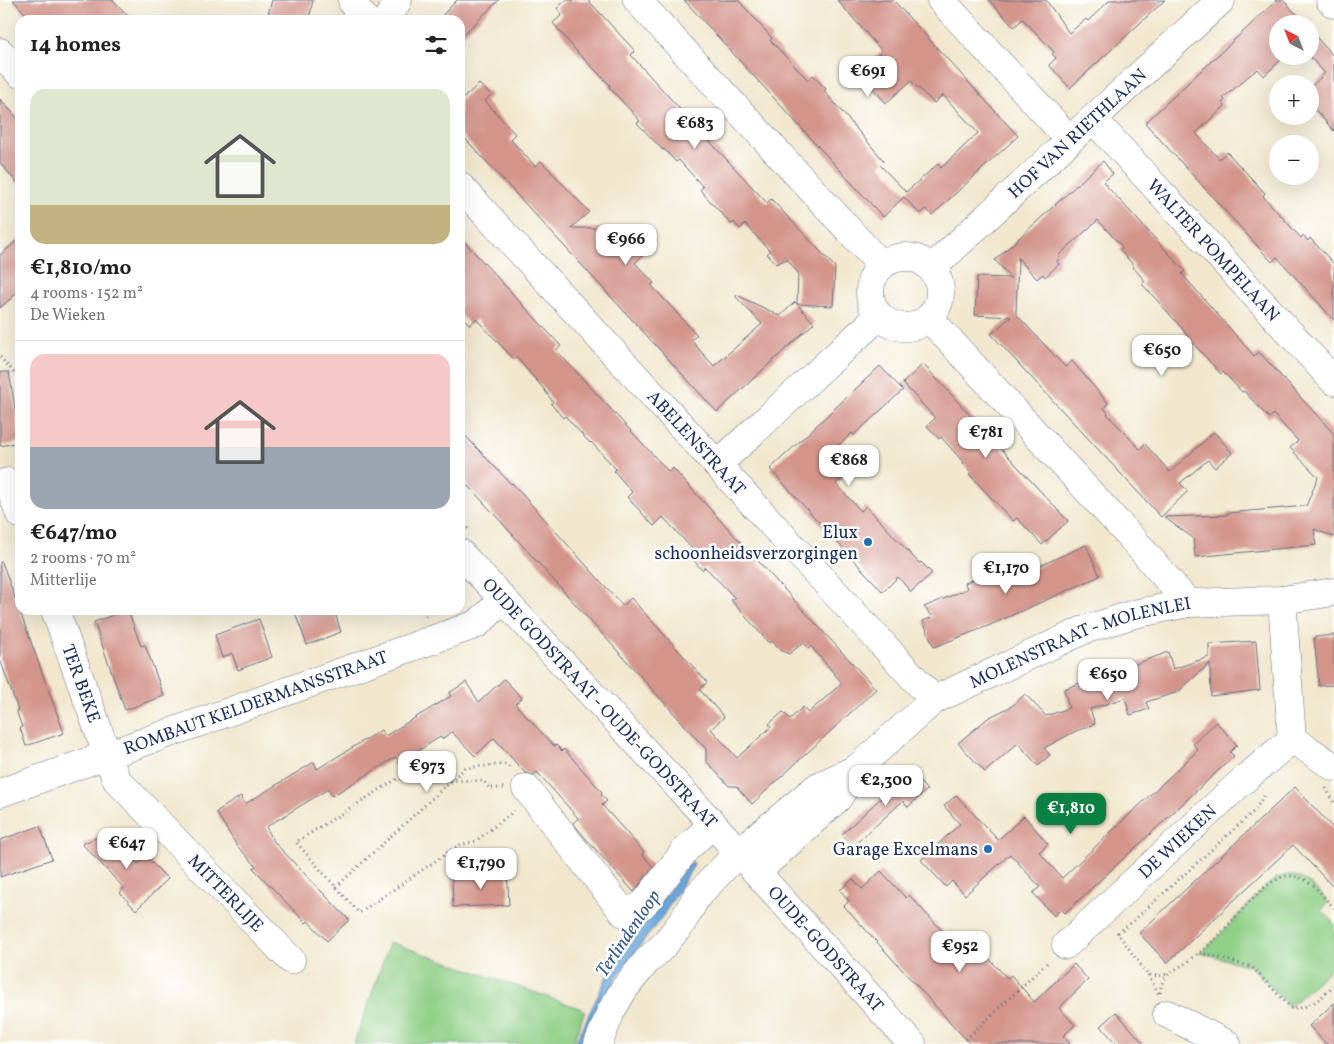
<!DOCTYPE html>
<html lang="en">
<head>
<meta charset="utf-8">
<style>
	:root { --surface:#fff; --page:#f6f6f6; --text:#222; --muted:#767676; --line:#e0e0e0; --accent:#0b8043 }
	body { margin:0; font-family:Vollkorn,serif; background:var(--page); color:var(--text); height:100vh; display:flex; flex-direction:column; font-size:19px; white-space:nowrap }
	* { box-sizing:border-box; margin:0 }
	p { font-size:16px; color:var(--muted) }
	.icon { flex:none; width:28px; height:28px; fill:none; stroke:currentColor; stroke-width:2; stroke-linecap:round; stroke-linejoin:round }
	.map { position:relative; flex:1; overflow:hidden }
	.panel { position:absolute; left:15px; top:15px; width:450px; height:600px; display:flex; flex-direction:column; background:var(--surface); border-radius:15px; box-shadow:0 5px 20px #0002 }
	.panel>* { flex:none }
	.needle { width:32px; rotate:318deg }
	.tools { position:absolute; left:1269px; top:15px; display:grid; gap:10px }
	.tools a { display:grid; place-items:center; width:50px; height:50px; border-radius:50%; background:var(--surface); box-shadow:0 5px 20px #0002; font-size:25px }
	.price { position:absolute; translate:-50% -42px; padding:0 11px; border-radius:10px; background:#fff; color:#222; font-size:16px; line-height:32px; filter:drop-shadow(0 1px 2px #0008) }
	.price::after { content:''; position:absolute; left:50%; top:30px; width:15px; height:11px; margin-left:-8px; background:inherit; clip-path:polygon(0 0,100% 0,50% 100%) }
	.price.on { background:var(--accent); color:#fff }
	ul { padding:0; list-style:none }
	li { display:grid; align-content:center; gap:10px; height:265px; padding:0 15px }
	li+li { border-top:1px solid var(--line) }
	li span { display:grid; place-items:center; height:155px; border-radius:15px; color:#555 }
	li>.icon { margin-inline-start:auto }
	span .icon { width:90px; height:90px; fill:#fffc; stroke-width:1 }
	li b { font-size:21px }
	h2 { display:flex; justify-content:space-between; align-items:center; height:60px; padding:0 15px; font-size:21px }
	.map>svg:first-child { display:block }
	.green { fill:#8fcf86; stroke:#557f72 }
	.water { fill:#68a5d9; stroke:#426a9c }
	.building { fill:#d3948a }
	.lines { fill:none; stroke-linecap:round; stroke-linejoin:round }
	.minor-casing { stroke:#666f85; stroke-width:29 }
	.path { stroke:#666f85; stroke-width:3; stroke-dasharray:1 4; stroke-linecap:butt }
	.minor { stroke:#fff; stroke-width:28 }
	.poi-dot { fill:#1f6fb2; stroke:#fff; stroke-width:2 }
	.labels { text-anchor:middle; stroke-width:5; stroke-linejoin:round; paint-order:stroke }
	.street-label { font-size:18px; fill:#1b2f5e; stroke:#fff }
	.poi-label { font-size:18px; fill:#1b2f5e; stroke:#fff; text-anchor:end }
	.water-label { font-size:19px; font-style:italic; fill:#3a5e8f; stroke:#fff }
</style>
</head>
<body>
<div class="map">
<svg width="1334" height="1044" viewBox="0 0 1334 1044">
	<rect width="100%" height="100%" fill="#fff"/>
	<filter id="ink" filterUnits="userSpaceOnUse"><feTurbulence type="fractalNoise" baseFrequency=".02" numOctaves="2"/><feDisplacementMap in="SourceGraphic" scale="10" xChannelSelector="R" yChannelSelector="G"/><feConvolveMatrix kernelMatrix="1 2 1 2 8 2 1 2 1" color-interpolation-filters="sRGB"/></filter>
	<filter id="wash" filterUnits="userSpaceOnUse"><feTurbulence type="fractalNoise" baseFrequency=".0096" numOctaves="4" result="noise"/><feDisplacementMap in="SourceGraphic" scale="20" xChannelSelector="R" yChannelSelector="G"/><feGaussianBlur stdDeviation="1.12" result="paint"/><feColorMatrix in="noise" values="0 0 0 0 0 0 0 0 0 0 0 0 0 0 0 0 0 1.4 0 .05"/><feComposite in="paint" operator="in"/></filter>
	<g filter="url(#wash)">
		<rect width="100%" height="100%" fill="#f1e7cd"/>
		<!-- green -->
		<g class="green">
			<path d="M1288 875C1306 877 1316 888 1328 902L1322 910 1334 923V966L1289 1007 1252 967 1210 955 1199 953 1213 942 1264 888 1277 878Z"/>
			<polygon points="390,942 585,1010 573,1044 354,1044"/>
		</g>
		<!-- water -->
		<polygon class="water" points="693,862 694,865 664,914 616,978 585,1044 575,1044 607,976 688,864"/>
		<g id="blocks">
			<!-- building -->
			<g class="building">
				<polygon points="13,0 113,0 132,20 31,20"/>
				<polygon points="272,0 313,0 309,20 277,20 267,18"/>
				<polygon points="457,0 499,0 460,38 460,20 438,20"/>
				<polygon points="566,0 588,0 635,51 631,55 687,117 767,203 771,199 835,267 833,306 797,304 798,273 787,259 776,264 767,254 770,251 745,224 740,229 734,222 731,224 700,190 703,187 679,160 676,162 664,149 663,150 637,123 640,121 609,87 610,85 578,53 553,23 562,15 557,8"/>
				<polygon points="684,0 738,0 772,38 770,40 808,80 813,75 826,89 824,91 884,161 880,165 906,192 938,164 941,168 978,133 943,95 934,103 911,81 886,103 858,72 882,51 837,0 893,0 1018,136 932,215 926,209 920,214 904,197 883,217"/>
				<polygon points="989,0 1046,0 1069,33 1086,19 1088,21 1110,0 1165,0 1070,88 1049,65 1056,58 1052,54 1054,52 1023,19 1014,27"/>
				<polygon points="1277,0 1283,0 1306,24 1278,24 1278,56 1284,57 1264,76 1258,69 1250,75 1223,98 1225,100 1222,103 1225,106 1196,133 1219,159 1227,152 1265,193 1263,196 1301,238 1303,235 1308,241 1310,238 1334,264 1334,320 1277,257 1272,262 1145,123"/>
				<polygon points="1310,30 1334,57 1334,131 1310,104 1310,88 1325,73 1310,57"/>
				<polygon points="479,84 491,95 485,101 515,134 510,139 535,166 541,161 589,212 571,228 611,228 621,238 624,235 643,255 635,263 654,283 651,285 697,335 691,340 714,366 762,324 736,297 737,295 780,316 795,302 814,323 717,412 460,133 460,101"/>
				<polygon points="0,99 20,121 20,186 0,163"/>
				<polygon points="1103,161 1113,174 1103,182 1171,256 1185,271 1182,274 1254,356 1259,352 1334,434 1334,537 1314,529 1316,545 1195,557 1193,538 1164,517 1227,515 1227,513 1306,506 1318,477 1290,448 1298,441 1273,414 1269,418 1244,391 1242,392 1223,372 1221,374 1190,340 1182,328 1142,284 1145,281 1133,267 1134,266 1120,250 1122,247 1098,220 1058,256 1060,258 1057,261 1059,264 1045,277 1043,274 1037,279 1018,258 1016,314 1065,367 1072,361 1108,403 1104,408 1108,413 1107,414 1140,449 1145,444 1170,472 1214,432 1232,453 1215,468 1208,460 1180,483 1188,491 1161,517 991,334 1011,317 975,315 977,277 1011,278 995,260"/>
				<polygon points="460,237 561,346 556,350 669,472 673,468 687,484 876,689 752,804 736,786 729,786 706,761 706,749 475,493 460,479 460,430 511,484 512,483 623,606 631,598 707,682 700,690 724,717 711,729 737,758 771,727 769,724 783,712 790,719 803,707 808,713 842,683 811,646 809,648 803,643 789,654 782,651 772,641 769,643 731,600 735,598 705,567 702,570 691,557 695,552 663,517 654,526 627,497 632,492 614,471 616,469 591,442 590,443 565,416 563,418 551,404 553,402 543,388 516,357 514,359 476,319 470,325 460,314"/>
				<polygon points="20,238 20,290 0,308 0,255"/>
				<polygon points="923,364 1068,521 1042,545 1017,518 1013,521 969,474 971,472 963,464 964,463 941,437 939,439 927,426 935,418 903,383"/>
				<polygon points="880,366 903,390 854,435 852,433 828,455 846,475 836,484 861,511 866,506 919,563 921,562 932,573 911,592 898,577 883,592 770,469"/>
				<polygon points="0,372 9,372 20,438 20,442 0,446"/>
				<polygon points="1086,545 1100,576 988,626 934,647 923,621 933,617 924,607 967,589 965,583 1023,558 1024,560 997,585"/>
				<polygon points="0,562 2,562 64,733 26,746 20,728 22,727 16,710 18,710 0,659"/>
				<polygon points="127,610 128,610 141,646 145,645 164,696 125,710 94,622"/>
				<polygon points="294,610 334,610 341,632 307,645"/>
				<polygon points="259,619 272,657 238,670 232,653 222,658 215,635"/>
				<polygon points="1334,635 1334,685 1319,686 1314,637"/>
				<polygon points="1256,641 1260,690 1211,696 1210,663 1178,692 1146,702 1149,709 1130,715 1125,698 1090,709 1095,724 1076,731 1044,748 1050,755 1038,766 1018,743 985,772 958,743 988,718 1012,706 1025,694 1046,716 1069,708 1064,689 1088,680 1117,671 1168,652 1173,669 1209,657 1209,644"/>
				<polygon points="504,679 522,698 515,704 554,746 556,745 562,751 564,749 602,792 601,794 607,801 602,805 644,852 642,854 653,867 634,892 587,840 573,823 578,818 537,772 533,775 525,773 494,738 475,756 452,732 442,739 440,737 399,763 396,757 332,796 328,789 266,827 275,843 349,920 327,941 308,921 306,923 253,868 256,866 237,846 216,812 241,796 245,804 314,762 317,769 381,730 385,736 451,696 449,693 466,682 479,702"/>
				<polygon points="1216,722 1237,745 1230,752 1234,756 1065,913 1061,909 1054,916 1033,893 1040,887 1010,854 965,895 952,881 946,887 921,860 960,824 944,806 956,795 998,840 1024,816 1048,844 1039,852 1062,878 1198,750 1193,744"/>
				<polygon points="910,771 927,790 908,807 903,801 853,846 842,834"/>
				<polygon points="1295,787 1334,829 1334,888 1293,845 1167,963 1139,933"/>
				<polygon points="40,826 52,859 0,877 0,840"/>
				<polygon points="108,833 138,864 146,857 168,879 136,910 120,893 124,888 82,844"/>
				<polygon points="490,868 507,869 509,905 453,907 452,876 489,876"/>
				<polygon points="881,871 906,898 909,895 947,936 952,931 977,958 983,952 1007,978 1011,975 1034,1002 1074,964 1088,980 1059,1008 1075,1025 1063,1036 1070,1044 970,1044 844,906 849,901 840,890 853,879 862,889"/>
				<polygon points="1334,1003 1334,1044 1326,1044 1309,1026"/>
				<polygon points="1116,1012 1144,1044 1117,1044 1100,1026"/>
			</g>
		</g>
	</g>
	<g filter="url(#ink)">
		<use href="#blocks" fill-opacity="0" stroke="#666f85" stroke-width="1"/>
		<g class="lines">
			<defs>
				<g id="minor">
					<polyline points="352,0 353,4 366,20"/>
					<polyline points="637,0 881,265"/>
					<polyline points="941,0 1070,140"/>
					<polyline points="1330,0 1334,4"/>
					<polyline points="387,20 398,0"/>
					<polyline points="0,52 20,74"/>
					<path id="s1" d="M1093 119 1334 381"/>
					<path id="s2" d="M460 186 934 700"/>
					<circle cx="905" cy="292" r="35"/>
					<path id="s3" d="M932 268 1221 0"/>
					<polyline points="929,318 1137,544 1188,603"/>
					<polyline points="717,465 879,316"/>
					<polyline points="0,484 8,482 20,514"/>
					<path id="s4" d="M460 553 713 824 912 1044"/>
					<polyline points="1282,600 1292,739 1334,767"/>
					<path id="s5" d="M55 610 116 779 291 960"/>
					<polyline points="526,788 624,913 643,905 687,848 713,824"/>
					<path id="s6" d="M0 793 477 624 503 600"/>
					<path id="s7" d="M757 872 838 798 856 769 934 700 1084 630 1134 614 1188 603 1282 600 1334 592"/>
					<path id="s8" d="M1066 945 1239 784 1292 739"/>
					<polyline points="1167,1014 1227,1044"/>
					<polyline points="598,1044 611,1011 624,989 646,962 664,945 683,921 697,896 738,853 817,787 856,769"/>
				</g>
			</defs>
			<!-- minor casing -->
			<use href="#minor" class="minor-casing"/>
			<!-- path -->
			<g class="path">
				<polyline points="0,357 20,379"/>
				<polyline points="460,521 469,530"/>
				<polyline points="425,616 432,610"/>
				<polyline points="503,788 489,788 484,781 397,779 296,842 359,913 459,845 476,841 514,811"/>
				<polyline points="1326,788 1334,803"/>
				<polyline points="336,887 465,768 506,764 511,770"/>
				<polyline points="1117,932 1148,975 1158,976 1168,974"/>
				<polyline points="1118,933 1132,922 1254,811 1264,796"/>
				<path d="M1200 953 1210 955 1252 967 1292 1009C1310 1008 1321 998 1334 986"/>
				<polyline points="1148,975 1159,994"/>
				<path d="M1160 993C1161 986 1162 981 1167 976 1172 970 1180 967 1186 963 1194 957 1202 951 1210 944 1229 928 1265 875 1289 876 1310 876 1322 895 1334 908"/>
				<polyline points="966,1039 1049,961"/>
			</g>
			<!-- minor -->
			<use href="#minor" class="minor"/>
		</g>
	</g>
	<!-- markers -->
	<g class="poi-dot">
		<circle cx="868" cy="542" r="5"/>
		<circle cx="988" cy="849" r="5"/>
	</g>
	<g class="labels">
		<!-- street labels -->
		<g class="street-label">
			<text dy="6" stroke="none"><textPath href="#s3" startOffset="198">HOF VAN RIETHLAAN</textPath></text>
			<text dy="6" stroke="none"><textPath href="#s1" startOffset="178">WALTER POMPELAAN</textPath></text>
			<text dy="6" stroke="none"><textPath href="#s2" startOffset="349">ABELENSTRAAT</textPath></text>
			<text dy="6" stroke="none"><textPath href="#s7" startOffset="406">MOLENSTRAAT - MOLENLEI</textPath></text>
			<text dy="6" stroke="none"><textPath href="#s5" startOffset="78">TER BEKE</textPath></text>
			<text dy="6" stroke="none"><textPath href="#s6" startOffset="271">ROMBAUT KELDERMANSSTRAAT</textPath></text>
			<text dy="6" stroke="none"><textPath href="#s4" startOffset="205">OUDE GODSTRAAT - OUDE-GODSTRAAT</textPath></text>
			<text dy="6" stroke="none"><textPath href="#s8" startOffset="152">DE WIEKEN</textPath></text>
			<text dy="6" stroke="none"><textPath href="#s5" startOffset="338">MITTERLIJE</textPath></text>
			<text dy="6" stroke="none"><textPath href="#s4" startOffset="539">OUDE-GODSTRAAT</textPath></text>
		</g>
		<!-- poi labels -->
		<g class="poi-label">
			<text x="858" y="538">Elux<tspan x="858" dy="21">schoonheidsverzorgingen</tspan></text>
			<text x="978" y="855">Garage Excelmans</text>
		</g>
		<!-- water labels -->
		<g class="water-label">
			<text transform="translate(627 933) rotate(-56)" y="7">Terlindenloop</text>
		</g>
	</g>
</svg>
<div class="tools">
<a><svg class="needle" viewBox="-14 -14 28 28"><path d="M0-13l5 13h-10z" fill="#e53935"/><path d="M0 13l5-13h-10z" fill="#767676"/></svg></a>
<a>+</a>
<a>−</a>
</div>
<b class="price" style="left:868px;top:98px">€691</b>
<b class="price" style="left:695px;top:150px">€683</b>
<b class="price" style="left:626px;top:266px">€966</b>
<b class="price" style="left:1162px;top:377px">€650</b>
<b class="price" style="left:986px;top:459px">€781</b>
<b class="price" style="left:849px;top:487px">€868</b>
<b class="price" style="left:1006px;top:595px">€1,170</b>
<b class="price" style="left:1108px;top:701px">€650</b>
<b class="price" style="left:427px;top:793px">€973</b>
<b class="price" style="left:886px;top:807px">€2,300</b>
<b class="price on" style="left:1071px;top:835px">€1,810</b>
<b class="price" style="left:127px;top:870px">€647</b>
<b class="price" style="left:481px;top:890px">€1,790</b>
<b class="price" style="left:960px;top:973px">€952</b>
<section class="panel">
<h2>14 homes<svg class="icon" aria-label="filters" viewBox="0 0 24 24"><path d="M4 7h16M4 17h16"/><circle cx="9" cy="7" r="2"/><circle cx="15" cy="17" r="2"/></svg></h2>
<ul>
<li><span style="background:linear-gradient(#dfe7d0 75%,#c2b280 0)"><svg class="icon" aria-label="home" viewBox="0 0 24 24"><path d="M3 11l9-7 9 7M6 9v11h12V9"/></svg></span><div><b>€1,810/mo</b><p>4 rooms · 152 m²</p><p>De Wieken</p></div></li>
<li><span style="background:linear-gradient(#f6c9c9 60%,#9aa5b1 0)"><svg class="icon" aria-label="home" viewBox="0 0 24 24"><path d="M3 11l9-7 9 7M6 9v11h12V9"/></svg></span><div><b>€647/mo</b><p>2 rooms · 70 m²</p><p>Mitterlije</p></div></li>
</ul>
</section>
</div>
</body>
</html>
